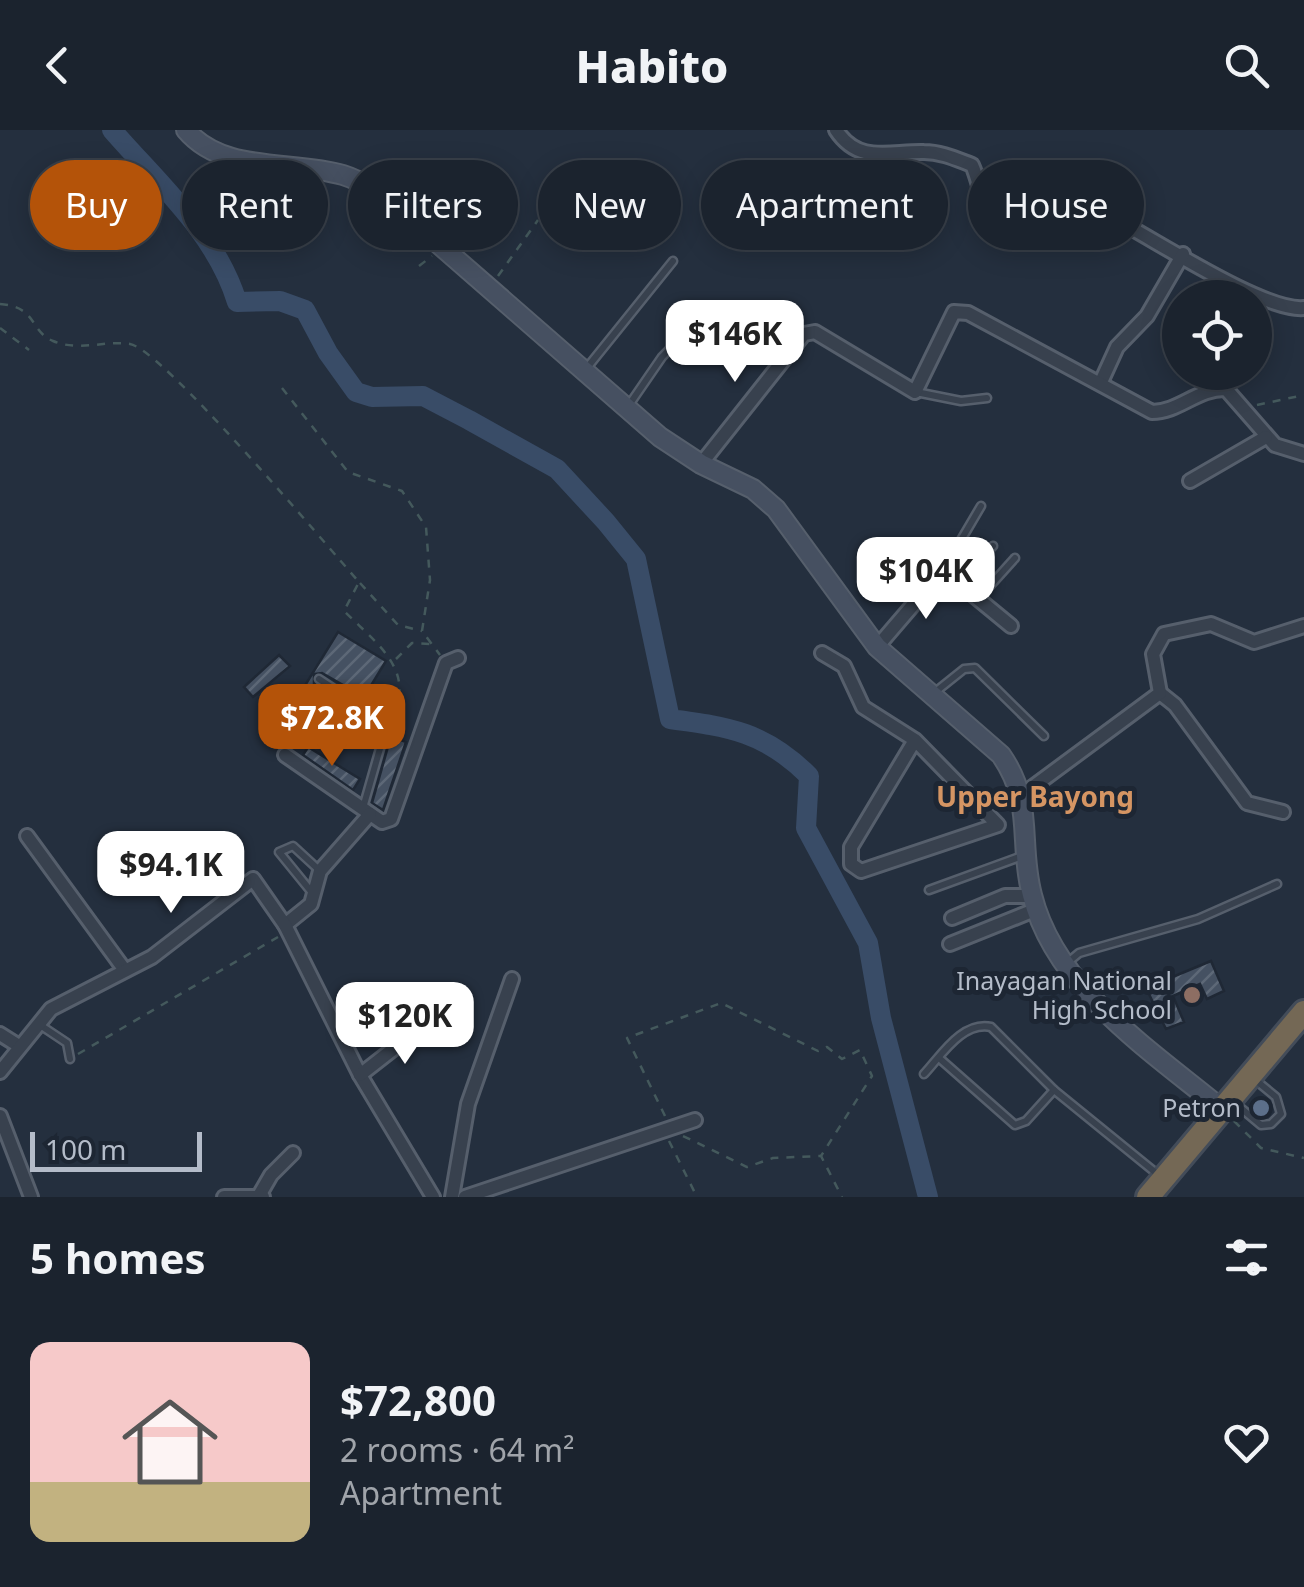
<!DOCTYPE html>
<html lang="en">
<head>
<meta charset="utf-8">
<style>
	:root { --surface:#1b232e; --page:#282f3a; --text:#f1f3f6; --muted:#a0a4aa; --line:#39404a; --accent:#b45309 }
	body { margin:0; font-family:"Noto Sans",sans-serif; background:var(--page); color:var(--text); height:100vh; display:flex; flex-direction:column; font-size:38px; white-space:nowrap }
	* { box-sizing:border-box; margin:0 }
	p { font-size:32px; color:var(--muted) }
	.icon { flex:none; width:55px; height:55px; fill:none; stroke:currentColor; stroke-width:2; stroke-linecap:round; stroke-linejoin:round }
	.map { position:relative; height:1067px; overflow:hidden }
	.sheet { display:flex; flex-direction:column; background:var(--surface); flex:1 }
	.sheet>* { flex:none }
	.banner { position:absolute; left:30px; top:30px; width:1245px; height:90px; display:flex; gap:20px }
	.tools { position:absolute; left:1162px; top:150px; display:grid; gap:20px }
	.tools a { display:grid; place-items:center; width:110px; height:110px; border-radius:50%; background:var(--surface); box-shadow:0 5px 25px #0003,0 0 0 2px var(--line); font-size:50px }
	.scale { position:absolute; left:30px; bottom:25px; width:172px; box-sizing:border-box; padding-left:10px; border:5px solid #b4bcc9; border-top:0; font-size:28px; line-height:35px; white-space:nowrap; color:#b4bcc9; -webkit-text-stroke:8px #1d2633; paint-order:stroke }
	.price { position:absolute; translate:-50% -85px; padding:0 22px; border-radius:20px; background:#fff; color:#222; font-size:32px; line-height:65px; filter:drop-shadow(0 2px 5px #0008) }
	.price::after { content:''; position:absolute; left:50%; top:60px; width:30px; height:22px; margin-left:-15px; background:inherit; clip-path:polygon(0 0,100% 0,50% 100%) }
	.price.current { background:var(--accent); color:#fff }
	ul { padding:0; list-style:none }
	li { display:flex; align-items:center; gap:30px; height:250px; padding:0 30px }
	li+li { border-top:2px solid var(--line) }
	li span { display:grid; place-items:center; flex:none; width:280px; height:200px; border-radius:20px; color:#555 }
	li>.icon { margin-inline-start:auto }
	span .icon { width:120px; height:120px; fill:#fffc; stroke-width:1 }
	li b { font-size:42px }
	h2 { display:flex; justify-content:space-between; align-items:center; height:120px; padding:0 30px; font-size:42px }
	.tag { padding:0 35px; border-radius:45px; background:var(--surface); box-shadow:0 5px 25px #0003,0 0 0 2px var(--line); font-size:35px; line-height:90px }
	.tag.current { background:var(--accent); color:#fff }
	header { display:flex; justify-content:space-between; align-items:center; height:130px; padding:0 30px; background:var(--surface); font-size:45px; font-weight:800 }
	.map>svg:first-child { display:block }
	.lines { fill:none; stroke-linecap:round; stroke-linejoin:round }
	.river { stroke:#394c67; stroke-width:20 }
	.building { fill:url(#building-hatch); stroke:#1f2835; stroke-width:2.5 }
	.lane-casing { stroke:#565f6c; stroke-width:11 }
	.street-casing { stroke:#565f6c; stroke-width:18 }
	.secondary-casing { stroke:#565f6c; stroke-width:22 }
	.highway-casing { stroke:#434c59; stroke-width:28 }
	.path { stroke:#44595c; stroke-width:2.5; stroke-dasharray:8 8; stroke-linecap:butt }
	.lane { stroke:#38414e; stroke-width:6 }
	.street { stroke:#38414e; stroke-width:12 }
	.secondary { stroke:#465061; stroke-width:18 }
	.highway { stroke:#746855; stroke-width:22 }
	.education-dot { fill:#8d6e63; stroke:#1d2633; stroke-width:4 }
	.service-dot { fill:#5c6f8a; stroke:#1d2633; stroke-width:4 }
	.labels { text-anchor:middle; stroke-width:10; stroke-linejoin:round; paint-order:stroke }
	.poi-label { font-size:25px; fill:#b4bcc9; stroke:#1d2633; text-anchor:end }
	.neighbourhood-label { font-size:28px; font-weight:bold; fill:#d59563; stroke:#1d2633 }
</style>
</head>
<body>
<header><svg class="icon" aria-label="back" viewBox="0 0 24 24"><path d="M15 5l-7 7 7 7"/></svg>Habito<svg class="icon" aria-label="search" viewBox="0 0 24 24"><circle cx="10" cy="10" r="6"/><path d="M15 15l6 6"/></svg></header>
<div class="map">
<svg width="1304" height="1067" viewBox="0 0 1304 1067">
	<defs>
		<pattern id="building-hatch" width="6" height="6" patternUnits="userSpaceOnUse" patternTransform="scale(2.5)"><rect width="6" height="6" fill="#455162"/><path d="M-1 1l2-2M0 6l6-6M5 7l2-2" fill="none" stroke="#5d6877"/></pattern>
	</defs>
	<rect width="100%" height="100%" fill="#242f3e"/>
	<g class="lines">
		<!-- river -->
		<path class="river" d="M112 0C158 53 216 103 237 172L280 171 305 180 328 223 356 262 372 267 423 266 469 290 557 339 606 392 636 429 670 589C730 597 765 602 809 646L806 698 868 813 881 888 928 1067"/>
	</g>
	<!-- building -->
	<g class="building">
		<polygon points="338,502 386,531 364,567 322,543 314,544 314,554 348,577 338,595 296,570"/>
		<polygon points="279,525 290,536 253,567 244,557"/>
		<polygon points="391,606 406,612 383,680 372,673"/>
		<polygon points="308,617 360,649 353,660 303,625"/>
		<polygon points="1211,831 1224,861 1207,869 1200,854 1173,866 1184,892 1166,899 1146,858"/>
	</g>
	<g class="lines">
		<defs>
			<g id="lane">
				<polyline points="586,239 673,131"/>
				<polyline points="916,262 961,271 987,268"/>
				<polyline points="629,275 662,227 697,191"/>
				<polyline points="944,439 981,376"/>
				<polyline points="961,453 993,416"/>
				<polyline points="979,468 1015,428"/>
				<polyline points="319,549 387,594 363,678"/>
				<polyline points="934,563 964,539 975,538 1044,606"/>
				<polyline points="929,760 1025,725"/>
				<polyline points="314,765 279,722 293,716 319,740"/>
				<polyline points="1067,833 1079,823 1198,789 1277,754"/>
				<polyline points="40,895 67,913 70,929"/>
				<polyline points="939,928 1015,995 1026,991 1054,960"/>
				<path d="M924 944C941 926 962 891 991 897L1054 960 1161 1047"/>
				<polyline points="1236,974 1261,995 1271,994 1281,984 1276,967 1253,948"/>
			</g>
			<g id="street">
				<path d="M836 0C859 35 890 21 924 22 941 22 956 29 972 35 980 52 983 81 995 95 1031 137 1073 81 1113 88 1154 109 1264 182 1304 178"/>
				<polyline points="1101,252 1117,217 1147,186 1183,124"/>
				<path d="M701 334 804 204 815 202 915 262 954 182 968 183 1152 282C1179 282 1198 258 1226 259L1275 315 1304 324"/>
				<polyline points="1190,351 1266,307"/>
				<polyline points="877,517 943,440 1011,496"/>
				<polyline points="822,523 844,536 863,577 915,610 998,695 861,741 851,734 851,717 915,610"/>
				<polyline points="1160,563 1175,575 1247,673 1283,682"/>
				<polyline points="285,625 382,692 391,689 446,533 458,528"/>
				<polyline points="1022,665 1160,563 1153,524 1164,504 1211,494 1254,512 1304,496"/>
				<polyline points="27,706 124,839"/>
				<polyline points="952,788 1005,766 1032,766"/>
				<polyline points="285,795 311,774 320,741 370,684"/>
				<polyline points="950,814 1037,779"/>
				<polyline points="0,904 19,916"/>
				<polyline points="0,942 51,879 152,827 253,749 285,795 360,945 433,1067"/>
				<polyline points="360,945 424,895"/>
				<polyline points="0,986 31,1067"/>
				<polyline points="260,1064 271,1045 293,1023"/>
				<polyline points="224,1067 263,1067"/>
				<polyline points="452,1067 468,974 512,849"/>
				<polyline points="465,1067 695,990"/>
			</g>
			<path id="secondary" d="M186 0C223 44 292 30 343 45 356 49 368 56 379 62L660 307 701 334 753 359 776 379 877 517 1001 625C1035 674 1018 712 1032 765 1055 859 1153 922 1223 980"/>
			<polyline id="highway" points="1148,1067 1304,882"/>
		</defs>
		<!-- lane casing -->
		<use href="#lane" class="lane-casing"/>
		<!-- street casing -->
		<use href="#street" class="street-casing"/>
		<!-- secondary casing -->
		<use href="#secondary" class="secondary-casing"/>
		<!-- highway casing -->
		<use href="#highway" class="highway-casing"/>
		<!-- path -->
		<g class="path">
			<polyline points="419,136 432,126"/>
			<polyline points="498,146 538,90"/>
			<path d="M0 174C38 177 29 201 53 211 79 222 105 210 130 214 163 220 326 415 359 452L344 481C375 512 418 541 391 588"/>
			<polyline points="0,198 29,220"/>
			<polyline points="282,258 348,342 402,361 426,397 430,450 422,501 440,525"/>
			<polyline points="1257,275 1304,265"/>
			<polyline points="360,453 398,495 422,501"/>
			<polyline points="396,529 412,513 431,514"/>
			<polyline points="78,924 278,807"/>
			<polyline points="665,986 627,908 721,873 818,921 827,917 842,929 860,920 872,946 821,1026"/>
			<polyline points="1234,991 1261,1018 1304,1028"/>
			<polyline points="683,1006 747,1037 773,1028 821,1026 842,1067"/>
			<polyline points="669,1011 697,1067"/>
		</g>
		<!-- lane -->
		<use href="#lane" class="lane"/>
		<!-- street -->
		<use href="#street" class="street"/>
		<!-- secondary -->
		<use href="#secondary" class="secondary"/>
		<!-- highway -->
		<use href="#highway" class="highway"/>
	</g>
	<!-- markers -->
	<circle class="education-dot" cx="1192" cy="865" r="10"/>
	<circle class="service-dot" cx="1261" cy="978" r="10"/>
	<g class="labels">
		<!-- poi labels -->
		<g class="poi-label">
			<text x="1172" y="860">Inayagan National<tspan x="1172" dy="29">High School</tspan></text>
			<text x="1241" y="987">Petron</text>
		</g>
		<!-- neighbourhood labels -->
		<g class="neighbourhood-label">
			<text x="1035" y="677">Upper Bayong</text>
		</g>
	</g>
</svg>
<div class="tools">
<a><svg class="icon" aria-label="locate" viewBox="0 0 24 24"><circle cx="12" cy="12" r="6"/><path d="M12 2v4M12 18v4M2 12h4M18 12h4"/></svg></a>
</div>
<div class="scale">100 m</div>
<b class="price" style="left:735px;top:255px">$146K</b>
<b class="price" style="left:926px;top:492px">$104K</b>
<b class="price current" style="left:332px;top:639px">$72.8K</b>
<b class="price" style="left:171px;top:786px">$94.1K</b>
<b class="price" style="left:405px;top:937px">$120K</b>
<div class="banner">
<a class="tag current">Buy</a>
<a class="tag">Rent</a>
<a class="tag">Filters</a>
<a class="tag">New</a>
<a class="tag">Apartment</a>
<a class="tag">House</a>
</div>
</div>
<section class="sheet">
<h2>5 homes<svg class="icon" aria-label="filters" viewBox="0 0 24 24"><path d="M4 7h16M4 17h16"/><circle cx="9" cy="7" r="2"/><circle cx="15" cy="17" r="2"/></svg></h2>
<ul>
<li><span style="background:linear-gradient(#f6c9c9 70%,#c2b280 0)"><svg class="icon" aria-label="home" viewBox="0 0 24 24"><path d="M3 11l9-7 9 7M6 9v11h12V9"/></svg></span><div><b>$72,800</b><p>2 rooms · 64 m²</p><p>Apartment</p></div><svg class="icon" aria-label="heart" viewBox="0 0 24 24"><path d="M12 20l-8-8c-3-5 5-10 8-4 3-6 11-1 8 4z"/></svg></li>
</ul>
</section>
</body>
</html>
